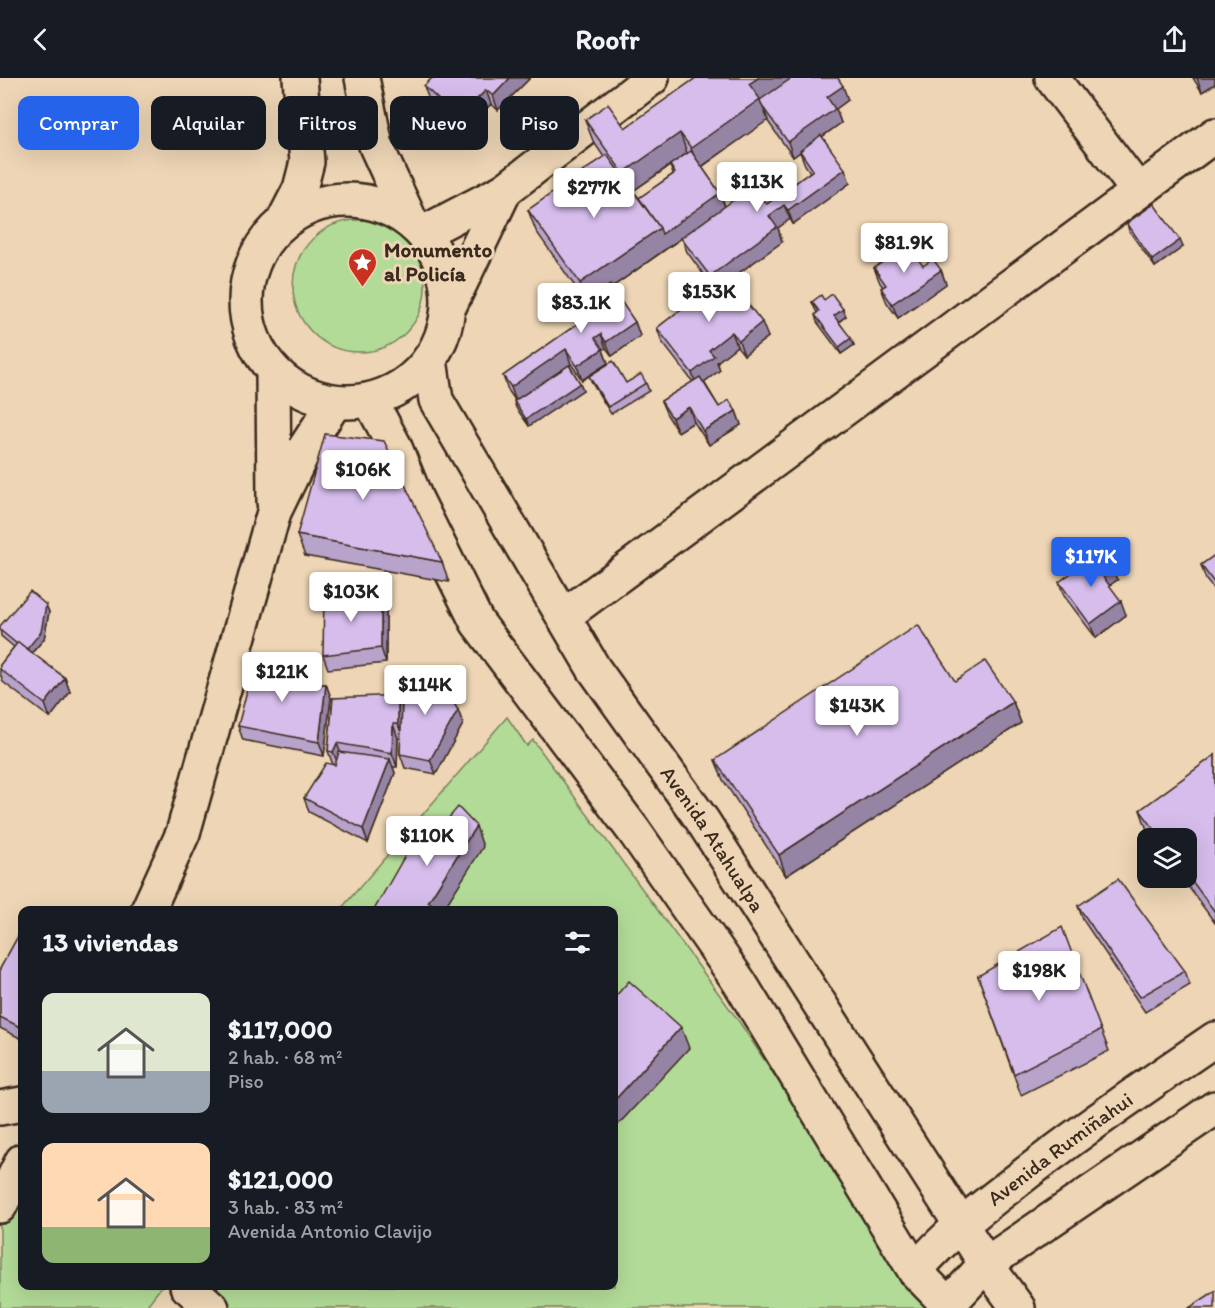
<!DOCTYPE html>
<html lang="es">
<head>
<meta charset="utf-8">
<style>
	:root { --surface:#171b24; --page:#242831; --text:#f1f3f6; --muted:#9ea1a6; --accent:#2563eb }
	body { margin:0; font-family:Itim,sans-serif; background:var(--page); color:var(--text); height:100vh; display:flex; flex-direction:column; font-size:22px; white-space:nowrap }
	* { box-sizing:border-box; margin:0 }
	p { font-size:20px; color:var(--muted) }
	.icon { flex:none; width:33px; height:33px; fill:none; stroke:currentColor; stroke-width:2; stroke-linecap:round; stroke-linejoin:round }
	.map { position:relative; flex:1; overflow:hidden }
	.details { position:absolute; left:18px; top:828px; width:600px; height:384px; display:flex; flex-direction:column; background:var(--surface); border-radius:12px; box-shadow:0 6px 24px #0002 }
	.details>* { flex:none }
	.banner { position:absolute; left:18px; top:18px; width:600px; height:54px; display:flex; gap:12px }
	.fabs { position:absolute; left:1137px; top:750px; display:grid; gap:12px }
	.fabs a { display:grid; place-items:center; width:60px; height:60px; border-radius:12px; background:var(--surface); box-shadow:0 6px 24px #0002; font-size:30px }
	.price { position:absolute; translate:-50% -51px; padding:0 14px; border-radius:6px; background:#fff; color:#222; font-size:20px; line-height:39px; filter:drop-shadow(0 2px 3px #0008) }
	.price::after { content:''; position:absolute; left:50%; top:36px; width:18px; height:14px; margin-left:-9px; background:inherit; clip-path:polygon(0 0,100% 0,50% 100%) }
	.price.active { background:var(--accent); color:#fff }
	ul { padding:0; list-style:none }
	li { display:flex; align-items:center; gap:18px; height:150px; padding:0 24px }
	li span { display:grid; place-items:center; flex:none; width:168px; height:120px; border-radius:12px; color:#555 }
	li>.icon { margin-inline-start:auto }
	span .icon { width:72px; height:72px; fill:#fffc; stroke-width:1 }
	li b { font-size:26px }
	h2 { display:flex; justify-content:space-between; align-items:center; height:72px; padding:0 24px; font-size:26px }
	.pill { padding:0 21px; border-radius:12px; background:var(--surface); box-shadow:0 6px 24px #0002; font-size:21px; line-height:54px }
	.pill.active { background:var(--accent); color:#fff }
	header { display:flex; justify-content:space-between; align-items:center; height:78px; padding:0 24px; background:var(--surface); font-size:27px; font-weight:700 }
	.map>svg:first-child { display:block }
	.green { fill:#b3db98; stroke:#77825b; stroke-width:1.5 }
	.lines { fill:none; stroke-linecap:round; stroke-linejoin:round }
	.minor-casing { stroke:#3b2a1e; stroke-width:38 }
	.major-casing { stroke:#3b2a1e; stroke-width:38 }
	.minor { stroke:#edd5b5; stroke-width:33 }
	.major { stroke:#edd5b5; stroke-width:33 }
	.wall { fill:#b8a3cb; stroke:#3b2a1e; stroke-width:1.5; fill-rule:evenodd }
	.shaded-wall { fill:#9684a5; stroke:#3b2a1e; stroke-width:1.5 }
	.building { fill:#d6bdec; stroke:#3b2a1e; stroke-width:1.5 }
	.labels { text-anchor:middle; stroke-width:6; stroke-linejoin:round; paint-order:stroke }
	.poi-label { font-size:21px; font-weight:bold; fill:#3b2a1e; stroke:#edd5b5; text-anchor:start }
	.street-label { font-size:21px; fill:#3b2a1e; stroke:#edd5b5 }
</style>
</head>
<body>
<header><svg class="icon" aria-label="back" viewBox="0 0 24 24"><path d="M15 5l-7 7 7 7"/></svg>Roofr<svg class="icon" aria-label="share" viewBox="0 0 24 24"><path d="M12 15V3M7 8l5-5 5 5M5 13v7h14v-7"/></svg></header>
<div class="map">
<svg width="1215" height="1230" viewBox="0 0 1215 1230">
	<rect width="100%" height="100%" fill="#edd5b5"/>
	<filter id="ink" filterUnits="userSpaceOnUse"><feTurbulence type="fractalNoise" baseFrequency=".0167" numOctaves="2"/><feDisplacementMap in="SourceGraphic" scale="12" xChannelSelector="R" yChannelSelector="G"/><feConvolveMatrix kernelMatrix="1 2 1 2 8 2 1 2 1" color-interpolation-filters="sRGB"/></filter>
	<g filter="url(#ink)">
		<!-- green -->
		<g class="green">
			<circle cx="359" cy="208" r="66"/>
			<polygon points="507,639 527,668 533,662 738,942 928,1230 226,1230 201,1208 614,1208 614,832 340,832"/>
			<polygon points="22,1085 22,1208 162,1208 145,1230 0,1230 0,1133"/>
		</g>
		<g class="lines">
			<defs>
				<g id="minor">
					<polyline points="1052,0 1138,113"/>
					<polyline points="423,155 505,112 652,0"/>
					<polyline points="450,227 505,112"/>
					<polyline points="564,538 1215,57"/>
					<polyline points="0,1030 22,1026"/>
					<polyline points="187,1208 212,1230"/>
				</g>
				<g id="major">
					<polyline points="362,0 376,68 410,142"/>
					<circle cx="347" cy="223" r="101"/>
					<polyline points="283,144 300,111 307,84 300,0"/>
					<path id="s1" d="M430 282 436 322 594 591 702 742 986 1186 1018 1230"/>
					<polyline points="273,293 274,424"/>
					<polyline points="370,322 394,367 416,421 477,544 634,753 740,905 915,1193 951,1230"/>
					<polyline points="148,832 183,755 274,434 305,370 335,324"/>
					<polyline points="0,1128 22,1083"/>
					<path id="s2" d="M915 1193C948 1154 988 1125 1028 1094 1089 1047 1152 1004 1215 961"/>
					<polyline points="949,1226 986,1186 1215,1030"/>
				</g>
			</defs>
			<!-- minor casing -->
			<use href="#minor" class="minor-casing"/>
			<!-- major casing -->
			<use href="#major" class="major-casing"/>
			<!-- minor -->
			<use href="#minor" class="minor"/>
			<!-- major -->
			<use href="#major" class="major"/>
		</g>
		<!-- wall -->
		<g class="wall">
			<polygon points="530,0 498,32 491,26 463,54 429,22 424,8"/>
			<path d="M696 0 848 22 836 31 841 45 822 59 850 105 793 146 790 141 778 150 782 164 729 202 768 259 744 277 737 268 717 284 720 292 704 304 719 329 736 333 741 347 709 367 694 344 678 354 667 337 661 323 693 304 662 264 657 250 712 208 687 174 682 160 611 210 635 244 640 258 612 278 606 270 603 272 608 285 593 295 626 305H646L649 313 611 336 592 305 589 298 582 302 571 286 569 287 580 305 583 312 529 348 516 330 514 323 515 322 508 312 503 298 580 244 575 231 586 224 536 153 528 132 604 79 593 63 585 42 625 50ZM767 42 793 79 800 74 805 87 810 94 767 126 725 128 720 115 702 89ZM670 88 673 96 639 120 633 113Z"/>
			<polygon points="1193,0 1215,0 1215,6 1202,14"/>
			<polygon points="1127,145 1183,169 1155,189 1129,153"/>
			<polygon points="923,188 941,192 946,206 898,240 887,225 881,210 883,209 880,205 874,190"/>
			<polygon points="824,222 846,238 839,244 854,267 841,276 817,244 815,237 817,235 815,231 812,224"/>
			<polygon points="297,457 442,484 449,504 305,478"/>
			<polygon points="1215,477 1215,513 1206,502 1201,487"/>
			<polygon points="1117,502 1109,507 1126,537 1096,560 1064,518 1059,504"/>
			<polygon points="46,527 49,534 44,561 32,575 65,600 70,614 50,640 3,604 0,595 0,587 14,569 1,558 0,548"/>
			<polygon points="386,532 386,585 328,591 323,577"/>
			<polygon points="293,581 298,595 298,607 326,606 331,620 324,678 243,662 238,648"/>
			<polygon points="955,603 1013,624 1021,645 786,798 723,702 715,682"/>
			<polygon points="333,620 458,632 463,646 436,696 405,690 400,676 401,660 398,660 397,689 393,689 395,695 368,765 309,734 304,720 333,687 328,673"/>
			<polygon points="1215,677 1215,845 1182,800 1186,800 1186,760 1153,760 1147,752 1140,732"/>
			<polygon points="1078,828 1185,893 1190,907 1145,934 1083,842"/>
			<polygon points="22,851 22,961 0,950 0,891"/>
			<polygon points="978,898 1101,952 1109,973 1021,1017"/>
		</g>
		<!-- shaded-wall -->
		<g class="shaded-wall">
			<polygon points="510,0 530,0 498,32 493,18"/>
			<polygon points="758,0 795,0 761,24 768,42 698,91 691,70 749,6"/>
			<polygon points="1197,0 1215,0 1215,6 1202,14"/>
			<polygon points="843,8 848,22 836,31 841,45 793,79 788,64 827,19"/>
			<polygon points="486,12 491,26 463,54 458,40"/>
			<polygon points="680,55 687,75 630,115 623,95"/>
			<polygon points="845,91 850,105 793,146 788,132"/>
			<polygon points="720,115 725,129 588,226 580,205 660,150"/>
			<polygon points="784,127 790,141 778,150 782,164 715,212 710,198 769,138"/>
			<polygon points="1180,162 1183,169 1155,189 1152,182"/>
			<polygon points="941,192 946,206 898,240 892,226"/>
			<polygon points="843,231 846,238 837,245 834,238"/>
			<polygon points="635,244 640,258 612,278 606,264"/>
			<polygon points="762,244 768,259 744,277 739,263"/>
			<polygon points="732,254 737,268 717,284 720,292 697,309 692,295 709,272"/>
			<polygon points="601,256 606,270 603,272 608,285 582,302 577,288 595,260"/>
			<polygon points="851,260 854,267 841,276 839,269"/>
			<polygon points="566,271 571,286 516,324 511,309"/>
			<polygon points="580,305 583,312 529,348 526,341"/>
			<polygon points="689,329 694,344 678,354 672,340"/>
			<polygon points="736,333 741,347 709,367 703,353"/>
			<polygon points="1112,487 1117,502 1106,510 1101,496"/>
			<polygon points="381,518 386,532 386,585 381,570"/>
			<polygon points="1121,523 1126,537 1096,560 1090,546"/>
			<polygon points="46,527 49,534 44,561 27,580 25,573"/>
			<polygon points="293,581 298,595 299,622 294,608"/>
			<polygon points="65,600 70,614 50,640 45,626"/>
			<polygon points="326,606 331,620 324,678 319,664"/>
			<polygon points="398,617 403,631 403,660 398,646"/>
			<polygon points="1013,624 1021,645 786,798 779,777"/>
			<polygon points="458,632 463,646 436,696 430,682"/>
			<polygon points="393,646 398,660 397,689 392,675"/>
			<polygon points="337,665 342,679 339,688 333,674"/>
			<polygon points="390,681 395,695 368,765 363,751"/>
			<polygon points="476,748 483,769 443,832 428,824"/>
			<polygon points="681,949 689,970 614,1051 614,1023"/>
		</g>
		<!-- building -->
		<g class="building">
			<polygon points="432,0 510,0 493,18 486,12 458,40 424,8"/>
			<polygon points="696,0 758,0 749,6 760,21 691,70 680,55 623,95 585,42 608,26 625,50"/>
			<polygon points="792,0 838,0 843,8 827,19 835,31 788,64 762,28 760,22"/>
			<polygon points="821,57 845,91 788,132 784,127 769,138 777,149 710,198 681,160 753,108 767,126 813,92 800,73"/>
			<polygon points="691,73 720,115 662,156 660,150 639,120 675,95 670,87"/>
			<polygon points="607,77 660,150 580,205 528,132"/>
			<polygon points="1154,126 1180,162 1152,182 1127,145"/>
			<polygon points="908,167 923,188 933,181 941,192 892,226 881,210 886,207 874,190"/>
			<polygon points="725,197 762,244 739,263 732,254 709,272 714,278 692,295 657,250"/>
			<polygon points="610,207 635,244 606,264 601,256 595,260 603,271 577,288 566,271 511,309 503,298 583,242 575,231"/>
			<polygon points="832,216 843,231 834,238 851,260 839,269 815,237 819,233 812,224 821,217 824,222"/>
			<polygon points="613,283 626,305 641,296 646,305 608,329 589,298"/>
			<polygon points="569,287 580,305 526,341 514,323"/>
			<polygon points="700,299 719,329 729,322 736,333 703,353 689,329 672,340 661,323"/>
			<polygon points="325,356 384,363 442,484 297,457"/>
			<polygon points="1101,473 1112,487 1101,496 1121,523 1090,546 1059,504"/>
			<polygon points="1215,477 1215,506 1201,487"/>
			<polygon points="30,513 46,527 41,554 27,571 18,564 17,566 0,552 0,548"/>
			<polygon points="324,514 381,518 381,570 323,577"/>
			<polygon points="918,547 955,603 985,583 1013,624 779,777 715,682"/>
			<polygon points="18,564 65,600 45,626 0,591 0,587"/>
			<polygon points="293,581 294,608 326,606 319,664 238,648 254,585"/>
			<polygon points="436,595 458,632 430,682 400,676 403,601"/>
			<polygon points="398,617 398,646 393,646 392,675 337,665 333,674 328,673 333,620"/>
			<polygon points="339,674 390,681 363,751 304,720 326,685 335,687"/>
			<polygon points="1215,677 1215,834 1186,795 1186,760 1161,760 1140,732"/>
			<polygon points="458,729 476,748 428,824 442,832 374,832 411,767 420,774"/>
			<polygon points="1118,801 1185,893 1140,919 1078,828"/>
			<polygon points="1062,849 1101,952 1014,996 978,898"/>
			<polygon points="22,851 22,950 0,939 0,891"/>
			<polygon points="629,903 681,949 614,1023 614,920"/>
			<polygon points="1215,1213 1215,1230 1189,1230"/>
		</g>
	</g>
	<!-- icons -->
	<defs>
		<symbol id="sight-pin" viewBox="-11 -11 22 30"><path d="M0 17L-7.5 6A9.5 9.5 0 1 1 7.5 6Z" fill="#c8321e" stroke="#edd5b5"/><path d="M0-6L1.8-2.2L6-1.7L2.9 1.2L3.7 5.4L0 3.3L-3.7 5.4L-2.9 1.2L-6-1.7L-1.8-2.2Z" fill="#fff"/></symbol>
	</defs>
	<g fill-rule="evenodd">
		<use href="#sight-pin" x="346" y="168" width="33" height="45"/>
	</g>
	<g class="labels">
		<!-- poi labels -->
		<g class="poi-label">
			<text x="384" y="179">Monumento<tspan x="384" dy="24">al Policía</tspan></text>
		</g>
		<!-- street labels -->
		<g class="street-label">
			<text dy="7" stroke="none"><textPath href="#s1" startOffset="560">Avenida Atahualpa</textPath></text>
			<text dy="7" stroke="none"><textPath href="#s2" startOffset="190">Avenida Rumiñahui</textPath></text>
		</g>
	</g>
</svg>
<div class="fabs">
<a><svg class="icon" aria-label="layers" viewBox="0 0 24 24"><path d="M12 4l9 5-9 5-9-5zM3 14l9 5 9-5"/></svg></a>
</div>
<b class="price" style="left:757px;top:135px">$113K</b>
<b class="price" style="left:594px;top:141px">$277K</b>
<b class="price" style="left:904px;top:196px">$81.9K</b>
<b class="price" style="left:709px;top:245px">$153K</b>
<b class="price" style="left:581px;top:256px">$83.1K</b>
<b class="price" style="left:363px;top:423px">$106K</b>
<b class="price active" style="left:1091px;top:510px">$117K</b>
<b class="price" style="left:351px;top:545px">$103K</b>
<b class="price" style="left:282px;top:625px">$121K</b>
<b class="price" style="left:425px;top:638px">$114K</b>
<b class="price" style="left:857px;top:659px">$143K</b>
<b class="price" style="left:427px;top:789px">$110K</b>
<b class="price" style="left:1039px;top:924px">$198K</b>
<div class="banner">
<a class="pill active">Comprar</a>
<a class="pill">Alquilar</a>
<a class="pill">Filtros</a>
<a class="pill">Nuevo</a>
<a class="pill">Piso</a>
</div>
<section class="details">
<h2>13 viviendas<svg class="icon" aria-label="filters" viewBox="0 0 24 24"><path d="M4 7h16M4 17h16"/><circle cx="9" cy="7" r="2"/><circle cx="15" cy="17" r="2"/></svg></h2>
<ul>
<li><span style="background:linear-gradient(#dfe7d0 65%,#9aa5b1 0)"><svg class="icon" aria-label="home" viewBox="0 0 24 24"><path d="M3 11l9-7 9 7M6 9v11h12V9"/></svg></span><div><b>$117,000</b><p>2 hab. · 68 m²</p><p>Piso</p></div></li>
<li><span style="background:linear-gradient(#ffd9b3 70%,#8fb573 0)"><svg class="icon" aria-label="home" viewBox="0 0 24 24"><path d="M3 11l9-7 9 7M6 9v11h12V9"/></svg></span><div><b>$121,000</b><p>3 hab. · 83 m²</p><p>Avenida Antonio Clavijo</p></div></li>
</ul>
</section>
</div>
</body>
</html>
